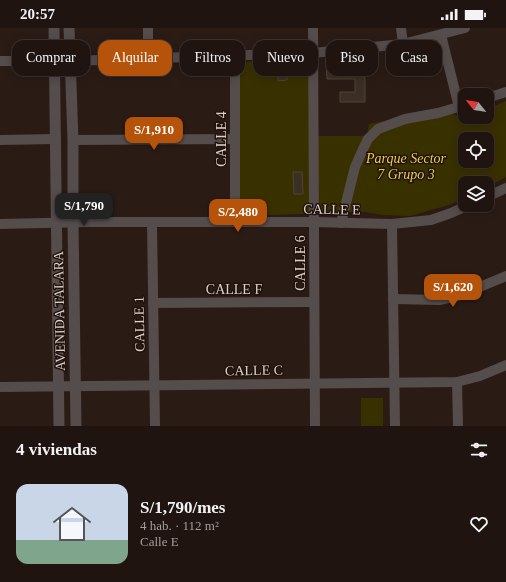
<!DOCTYPE html>
<html lang="es">
<head>
<meta charset="utf-8">
<style>
	:root { --surface:#201410; --page:#281d19; --text:#f1f3f6; --muted:#a29e9f; --line:#3d3330; --accent:#b45309 }
	body { margin:0; font-family:"Times New Roman",serif; background:var(--page); color:var(--text); height:100vh; display:flex; flex-direction:column; font-size:15px; white-space:nowrap }
	* { box-sizing:border-box; margin:0 }
	p { font-size:13px; color:var(--muted) }
	.icon { flex:none; width:22px; height:22px; fill:none; stroke:currentColor; stroke-width:2; stroke-linecap:round; stroke-linejoin:round }
	.map { position:relative; height:398px; overflow:hidden }
	.panel { display:flex; flex-direction:column; background:var(--surface); flex:1 }
	.panel>* { flex:none }
	.hud { position:absolute; left:12px; top:12px; width:482px; height:36px; display:flex; gap:8px }
	.needle { width:26px; rotate:300deg }
	.controls { position:absolute; left:458px; top:60px; display:grid; gap:8px }
	.controls a { display:grid; place-items:center; width:36px; height:36px; border-radius:8px; background:var(--surface); box-shadow:0 2px 10px #0003,0 0 0 1px var(--line); font-size:20px }
	.price { position:absolute; translate:-50% -34px; padding:0 9px; border-radius:8px; background:var(--accent); color:#fff; font-size:13px; line-height:26px; filter:drop-shadow(0 1px 2px #0008) }
	.price::after { content:''; position:absolute; left:50%; top:24px; width:12px; height:9px; margin-left:-6px; background:inherit; clip-path:polygon(0 0,100% 0,50% 100%) }
	.price.on { background:#222; color:#fff }
	ul { padding:0; list-style:none }
	li { display:flex; align-items:center; gap:12px; height:100px; padding:0 16px }
	li+li { border-top:1px solid var(--line) }
	li span { display:grid; place-items:center; flex:none; width:112px; height:80px; border-radius:12px; color:#555 }
	li>.icon { margin-inline-start:auto }
	span .icon { width:48px; height:48px; fill:#fffc; stroke-width:1 }
	li b { font-size:17px }
	h2 { display:flex; justify-content:space-between; align-items:center; height:48px; padding:0 16px; font-size:17px }
	.pill { padding:0 14px; border-radius:12px; background:var(--surface); box-shadow:0 2px 10px #0003,0 0 0 1px var(--line); font-size:14px; line-height:36px }
	.pill.on { background:var(--accent); color:#fff }
	.status { display:flex; justify-content:space-between; align-items:center; height:28px; padding:0 20px; background:var(--surface); direction:ltr }
	.status svg { height:11px; fill:currentColor }
	.map>svg:first-child { display:block }
	.green { fill:#393000; fill-rule:evenodd }
	.building { fill:#3a2f23; stroke:#4f4437 }
	.lines { fill:none; stroke-linecap:round; stroke-linejoin:round }
	.minor { stroke:#554c4c; stroke-width:10 }
	.tertiary { stroke:#554c4c; stroke-width:11 }
	.labels { text-anchor:middle; stroke-width:3; stroke-linejoin:round; paint-order:stroke }
	.street-label { font-size:14px; fill:#dbd0cc; stroke:#20120c }
	.park-label { font-size:14px; font-style:italic; fill:#e9cf4b; stroke:#20120c }
</style>
</head>
<body>
<div class="status"><b>20:57</b><svg viewBox="0 0 49 12"><path d="M0 12V9h3v3zM5 12V6h3v6zM10 12V3h3v9zM15 12V0h3v12zM26 1h20v11H26zM47 4h2v5h-2z"/></svg></div>
<div class="map">
<svg width="506" height="398" viewBox="0 0 506 398">
	<rect width="100%" height="100%" fill="#2a1b15"/>
	<!-- green -->
	<g class="green">
		<path d="M309 31 310 108H367L369 96 441 81 462 90 466 89H487V81L506 73V149L487 159V155H465V169L452 176 410 188 382 187 365 184 238 188 239 34ZM465 111H487V133H465Z"/>
		<rect x="361" y="370" width="22" height="28"/>
	</g>
	<!-- building -->
	<g class="building">
		<polygon points="326,35 365,35 365,74 340,74 340,64 355,64 355,51 327,51"/>
		<polygon points="287,39 287,52 278,53 278,40"/>
		<polygon points="293,144 302,144 303,166 294,166"/>
	</g>
	<g class="lines">
		<!-- minor -->
		<g class="minor">
			<polyline points="148,0 148,30"/>
			<polyline points="313,0 315,398"/>
			<polyline points="401,0 403,16"/>
			<polyline points="441,7 459,79"/>
			<polyline points="235,27 235,194"/>
			<polyline points="0,33 69,33 313,25 403,16 465,0"/>
			<polyline points="487,70 506,64"/>
			<polyline points="0,112 56,111"/>
			<polyline points="73,112 235,111"/>
			<polyline points="487,169 506,160"/>
			<polyline points="152,194 155,398"/>
			<polyline points="341,195 355,139 363,121 368,111 378,101 405,91 438,85 465,77"/>
			<polyline points="0,196 88,194 314,194 392,196 431,192 451,185 469,177"/>
			<polyline points="392,196 395,398"/>
			<polyline points="393,271 439,272 458,268 506,248"/>
			<polyline points="153,275 314,274"/>
			<polyline points="457,354 458,398"/>
			<polyline points="0,359 457,354 480,348 506,337"/>
		</g>
		<!-- tertiary -->
		<g class="tertiary">
			<polyline points="54,0 59,398"/>
			<polyline points="69,0 73,112 73,195 76,398"/>
		</g>
	</g>
	<g class="labels">
		<!-- street labels -->
		<g class="street-label">
			<text transform="translate(221 111) rotate(-90)" y="5">CALLE 4</text>
			<text transform="translate(332 181) rotate(1)" y="5">CALLE E</text>
			<text transform="translate(300 235) rotate(-90)" y="5">CALLE 6</text>
			<text x="234" y="266">CALLE F</text>
			<text transform="translate(59 283) rotate(-91)" y="5">AVENIDA TALARA</text>
			<text transform="translate(139 296) rotate(-91)" y="5">CALLE 1</text>
			<text transform="translate(254 342) rotate(-1)" y="5">CALLE C</text>
		</g>
		<!-- park labels -->
		<g class="park-label">
			<text x="406" y="135">Parque Sector<tspan x="406" dy="16">7 Grupo 3</tspan></text>
		</g>
	</g>
</svg>
<div class="controls">
<a><svg class="needle" viewBox="-14 -14 28 28"><path d="M0-13l5 13h-10z" fill="#e53935"/><path d="M0 13l5-13h-10z" fill="#a29e9f"/></svg></a>
<a><svg class="icon" aria-label="locate" viewBox="0 0 24 24"><circle cx="12" cy="12" r="6"/><path d="M12 2v4M12 18v4M2 12h4M18 12h4"/></svg></a>
<a><svg class="icon" aria-label="layers" viewBox="0 0 24 24"><path d="M12 4l9 5-9 5-9-5zM3 14l9 5 9-5"/></svg></a>
</div>
<b class="price" style="left:154px;top:123px">S/1,910</b>
<b class="price on" style="left:84px;top:199px">S/1,790</b>
<b class="price" style="left:238px;top:205px">S/2,480</b>
<b class="price" style="left:453px;top:280px">S/1,620</b>
<div class="hud">
<a class="pill">Comprar</a>
<a class="pill on">Alquilar</a>
<a class="pill">Filtros</a>
<a class="pill">Nuevo</a>
<a class="pill">Piso</a>
<a class="pill">Casa</a>
</div>
</div>
<section class="panel">
<h2>4 viviendas<svg class="icon" aria-label="filters" viewBox="0 0 24 24"><path d="M4 7h16M4 17h16"/><circle cx="9" cy="7" r="2"/><circle cx="15" cy="17" r="2"/></svg></h2>
<ul>
<li><span style="background:linear-gradient(#c9d6e8 70%,#7fa58c 0)"><svg class="icon" aria-label="home" viewBox="0 0 24 24"><path d="M3 11l9-7 9 7M6 9v11h12V9"/></svg></span><div><b>S/1,790/mes</b><p>4 hab. · 112 m²</p><p>Calle E</p></div><svg class="icon" aria-label="heart" viewBox="0 0 24 24"><path d="M12 20l-8-8c-3-5 5-10 8-4 3-6 11-1 8 4z"/></svg></li>
</ul>
</section>
</body>
</html>
